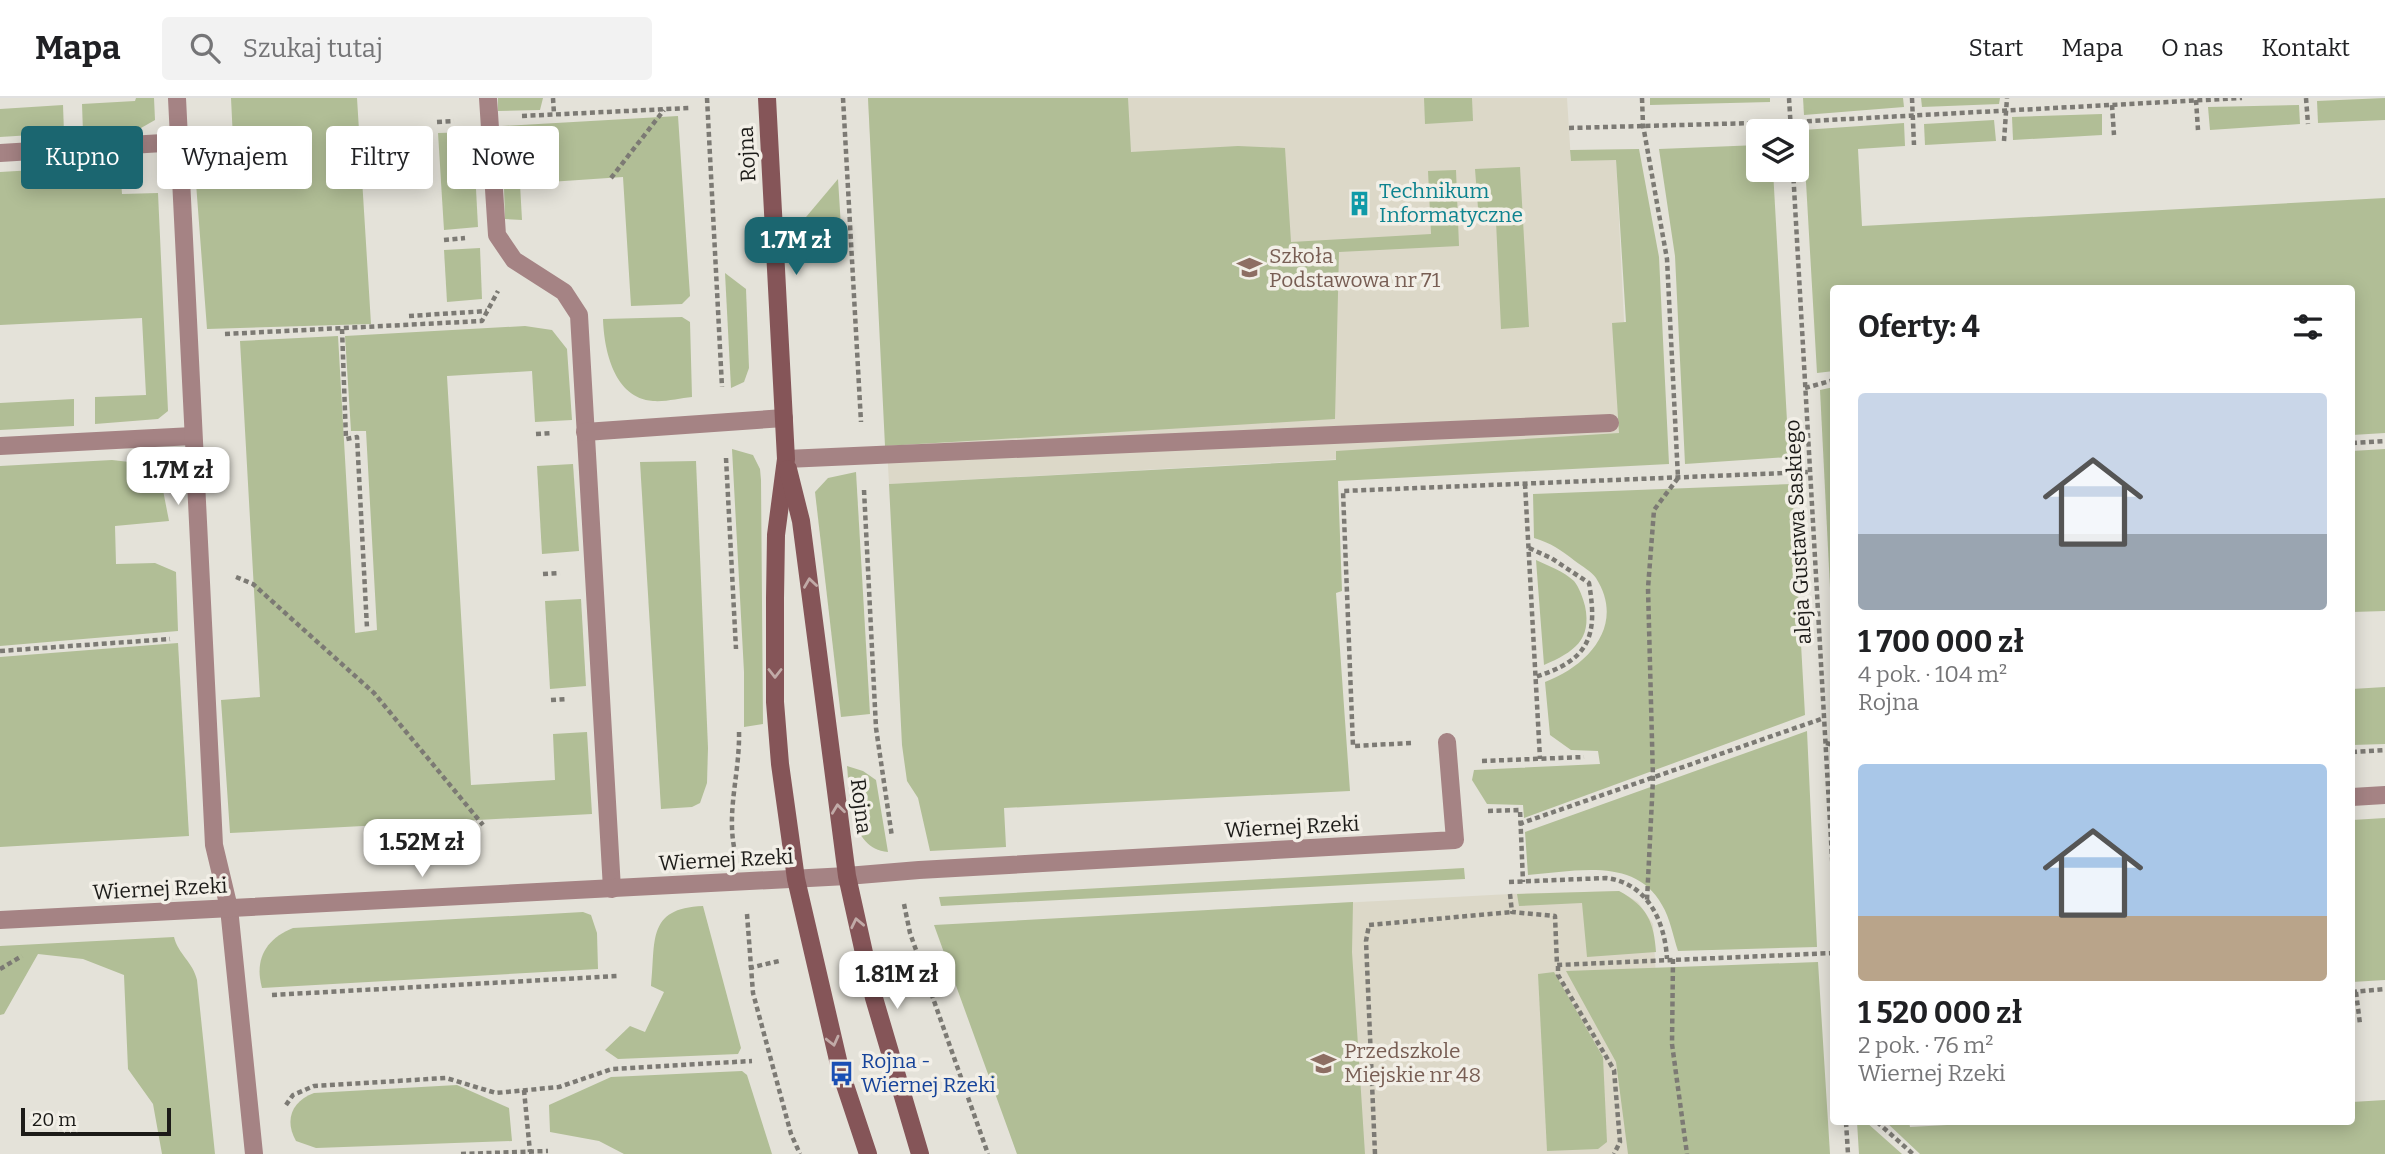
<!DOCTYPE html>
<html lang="pl">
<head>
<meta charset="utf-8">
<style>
	:root { --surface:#fff; --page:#f2f2f2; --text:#202124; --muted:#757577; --line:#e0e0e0; --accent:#1b6670 }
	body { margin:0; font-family:Bitter,serif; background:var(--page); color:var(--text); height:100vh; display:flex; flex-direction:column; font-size:26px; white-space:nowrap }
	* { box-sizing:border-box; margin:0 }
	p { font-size:23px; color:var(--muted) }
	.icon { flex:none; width:38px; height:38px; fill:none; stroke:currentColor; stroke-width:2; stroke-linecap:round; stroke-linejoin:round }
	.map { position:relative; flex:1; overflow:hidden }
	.sheet { position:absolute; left:1830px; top:187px; width:525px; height:840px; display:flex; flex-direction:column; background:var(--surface); border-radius:7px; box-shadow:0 4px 18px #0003 }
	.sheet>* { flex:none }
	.banner { position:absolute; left:21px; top:28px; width:665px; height:63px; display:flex; gap:14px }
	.buttons { position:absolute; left:1746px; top:21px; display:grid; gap:14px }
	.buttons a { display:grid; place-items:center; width:63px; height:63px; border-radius:7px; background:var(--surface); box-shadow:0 4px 18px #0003; font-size:35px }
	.scale { position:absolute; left:21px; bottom:18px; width:150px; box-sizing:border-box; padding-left:7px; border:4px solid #1c1b18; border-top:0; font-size:19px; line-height:24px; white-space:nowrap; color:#1c1b18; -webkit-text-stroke:5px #f2efe7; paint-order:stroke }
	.price { position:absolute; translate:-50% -60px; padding:0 16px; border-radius:14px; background:#fff; color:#222; font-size:23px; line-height:46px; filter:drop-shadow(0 2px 4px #0008) }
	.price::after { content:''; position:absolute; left:50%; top:42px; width:21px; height:16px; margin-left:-10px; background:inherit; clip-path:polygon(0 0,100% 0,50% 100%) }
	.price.current { background:var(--accent); color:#fff }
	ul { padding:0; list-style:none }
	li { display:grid; align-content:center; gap:14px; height:371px; padding:0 28px }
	li span { display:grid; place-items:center; height:217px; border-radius:7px; color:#555 }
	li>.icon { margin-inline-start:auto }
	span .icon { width:126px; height:126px; fill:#fffc; stroke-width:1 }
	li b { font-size:30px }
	h2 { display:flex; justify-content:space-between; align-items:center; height:84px; padding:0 28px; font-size:30px }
	.tag { padding:0 24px; border-radius:7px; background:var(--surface); box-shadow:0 4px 18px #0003; font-size:24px; line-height:63px }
	.tag.current { background:var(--accent); color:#fff }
	header { display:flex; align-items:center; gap:42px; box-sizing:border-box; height:98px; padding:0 35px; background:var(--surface); border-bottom:2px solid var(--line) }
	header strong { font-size:33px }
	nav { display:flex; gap:38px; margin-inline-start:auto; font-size:24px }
	.search { width:490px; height:63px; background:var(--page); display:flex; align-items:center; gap:18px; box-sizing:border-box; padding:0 24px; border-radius:7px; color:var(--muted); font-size:26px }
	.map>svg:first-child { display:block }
	.built { fill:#dcd8c8 }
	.green { fill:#b1be96 }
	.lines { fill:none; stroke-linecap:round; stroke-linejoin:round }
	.path { stroke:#7c7a74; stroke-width:4.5; stroke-dasharray:5 3.5; stroke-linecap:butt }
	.lane { stroke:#a58384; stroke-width:18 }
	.street { stroke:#a58384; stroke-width:18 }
	.secondary { stroke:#855558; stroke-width:18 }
	.oneway { stroke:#c1aaa7 }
	.labels { text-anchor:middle; stroke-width:7; stroke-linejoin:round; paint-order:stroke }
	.street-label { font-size:21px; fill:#1c1b18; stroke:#f2efe7 }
	.culture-label { font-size:21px; fill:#0d838f; stroke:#f2efe7; text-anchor:start }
	.education-label { font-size:21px; fill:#785e54; stroke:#f2efe7; text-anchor:start }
	.transit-label { font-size:21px; fill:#164399; stroke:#f2efe7; text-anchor:start }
</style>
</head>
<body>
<header>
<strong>Mapa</strong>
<div class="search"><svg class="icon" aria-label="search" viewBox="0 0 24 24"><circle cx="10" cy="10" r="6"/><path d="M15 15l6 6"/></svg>Szukaj tutaj</div>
<nav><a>Start</a><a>Mapa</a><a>O nas</a><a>Kontakt</a></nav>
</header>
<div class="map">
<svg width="2385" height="1056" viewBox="0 0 2385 1056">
	<rect width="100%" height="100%" fill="#e4e2d9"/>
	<!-- built -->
	<g class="built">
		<polygon points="868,0 1567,0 1571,63 1616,61 1630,345 889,386"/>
		<polygon points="1619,793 1638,804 1653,826 1666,1056 1017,1056 958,879 1209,812 1510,796"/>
	</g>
	<!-- green -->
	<g class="green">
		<polygon points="136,0 154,0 155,22 141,30 83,35 82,6 135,3"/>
		<polygon points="231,0 357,0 371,226 207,231 196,85 235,83"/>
		<polygon points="498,0 543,0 540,12 498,13"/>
		<polygon points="868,0 1128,0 1131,54 1238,48 1285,50 1291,144 1431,136 1428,73 1456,72 1459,148 1339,154 1335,321 885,348"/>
		<polygon points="1424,0 1472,0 1473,23 1425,26"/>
		<polygon points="1650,0 1770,0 1770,4 1650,7"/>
		<polygon points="1803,0 1903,0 1904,9 1804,17"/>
		<polygon points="1921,0 2000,0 1999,6 1922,9"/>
		<polygon points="2385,0 2385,22 2318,25 2317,3"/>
		<polygon points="63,7 64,35 0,39 0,11"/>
		<polygon points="2299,7 2300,26 2210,32 2208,9"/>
		<polygon points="2102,16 2102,37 2013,42 2012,19"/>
		<polygon points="678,18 690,198 682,206 631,208 623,79 520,86 522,122 505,121 502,28"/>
		<polygon points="1994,22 1996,43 1925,47 1924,26"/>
		<polygon points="1904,25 1905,48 1858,51 1862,128 2385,100 2385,335 2352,337 2352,191 1834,191 1834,273 1817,275 1803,32"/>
		<polygon points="473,34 478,129 444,132 438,35"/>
		<polygon points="1759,47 1759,72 1773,72 1789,359 1685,366 1675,158 1659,51"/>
		<polygon points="1639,51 1659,159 1669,366 1338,383 1342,493 1336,495 1350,693 1004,710 1006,749 930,753 918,700 907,683 902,647 889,386 1336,362 1336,353 1619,335 1612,225 1626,224 1616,62 1571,63 1570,52"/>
		<polygon points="120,67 122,96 158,95 168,313 158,321 95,326 95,299 146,297 142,220 0,227 0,74"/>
		<polygon points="1520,69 1529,229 1501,231 1496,123 1479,123 1475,71"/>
		<polygon points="838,81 841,129 809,161 803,160 801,125"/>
		<polygon points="480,150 482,201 447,204 444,152"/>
		<polygon points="725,175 746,191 749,270 744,284 731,290"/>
		<path d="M682 219 690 224 692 299C680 300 666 304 653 303 614 300 604 252 603 221Z"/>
		<polygon points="525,228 552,232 567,251 572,322 535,324 532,273 447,278 471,687 555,682 553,636 587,634 592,716 230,735 221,602 260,599 240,243 338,238 355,535 377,532 366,333 351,333 345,238"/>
		<polygon points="1834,289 1834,569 1820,292"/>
		<polygon points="74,301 74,328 0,332 0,305"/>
		<polygon points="732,351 753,357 760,371 761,382 763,626 744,629 744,574"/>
		<polygon points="2385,351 2385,513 2352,514 2352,353"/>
		<polygon points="112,362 147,366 162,387 169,423 115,428 116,466 155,465 176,474 178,533 0,548 0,368"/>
		<polygon points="696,363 708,650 707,685 700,705 692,709 661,711 640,364"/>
		<polygon points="573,366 579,453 542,456 537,368"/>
		<polygon points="856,374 870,616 841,619 815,394 828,380"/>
		<path d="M1792 386 1805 617 1524 720 1523 707 1487 706 1472 682 1474 672 1600 666 1598 653 1571 652 1550 637 1545 584C1588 568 1626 527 1596 480 1592 474 1582 468 1575 463 1561 452 1551 445 1534 440L1533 396Z"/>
		<path d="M1536 462C1549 468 1563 473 1574 483 1579 489 1583 500 1585 508 1592 542 1574 554 1544 567Z"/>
		<polygon points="581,501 586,588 550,591 545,503"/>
		<polygon points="178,545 189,738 0,749 0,559"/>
		<polygon points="2385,589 2385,646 2352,647 2352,591"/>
		<path d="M1807 633 1817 849 1678 853C1673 838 1670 820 1662 807 1635 758 1574 774 1528 777L1525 734Z"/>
		<path d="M847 668 863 673 876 682 888 754C849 750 850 698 847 668Z"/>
		<polygon points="2385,720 2385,882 2352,884 2352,722"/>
		<polygon points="1464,770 1465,781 941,808 939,799"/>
		<path d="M1619 793C1647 808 1654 824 1656 854L1587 859 1582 805 1519 808 1517 796Z"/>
		<polygon points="1353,804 1352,854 1365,1056 1017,1056 934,827"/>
		<path d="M703 808 741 950 738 956 618 961 605 952 630 928 645 934 664 894 651 888C656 844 646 810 703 808Z"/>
		<path d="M583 814 591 817 597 835 598 871 262 890C254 861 266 841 293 830Z"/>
		<path d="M174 839C178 856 193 864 197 882L215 1056H162L153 1006 128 971 124 877 83 861 38 856 4 916 0 917V848Z"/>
		<polygon points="1818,864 1830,1056 1628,1056 1616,964 1566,873"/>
		<polygon points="1554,874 1603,959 1607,1044 1598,1051 1547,1053 1538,876"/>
		<polygon points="742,973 747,977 772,1056 624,1056 599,1043 550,1034 549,1007 611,979"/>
		<path d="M457 987 509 1010 512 1043 316 1050 296 1043C284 1022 292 1003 314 995Z"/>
		<polygon points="2385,1002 2385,1056 1920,1056 1886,1024 1909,1024 1910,1029 2003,1024 2352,1024 2352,1004"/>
		<polygon points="1857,1024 1866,1024 1902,1056 1859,1056"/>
	</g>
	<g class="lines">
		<!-- path -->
		<g class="path">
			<polyline points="553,0 554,16"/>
			<polyline points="707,0 722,289"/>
			<polyline points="843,0 861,324"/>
			<polyline points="1642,0 1643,27 1667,161 1678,380 1654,412 1648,490 1653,681 1647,802"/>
			<polyline points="1789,0 1791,33"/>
			<polyline points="1912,0 1914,47"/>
			<polyline points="2306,0 2308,26"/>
			<polyline points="2196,2 2198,32"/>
			<polyline points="2112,7 2114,37"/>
			<polyline points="522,18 689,10"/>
			<polyline points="437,24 454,23"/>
			<polyline points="1569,30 1791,24 2242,0"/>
			<polyline points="2004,43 2007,0"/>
			<polyline points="1793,72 1834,795"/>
			<polyline points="611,80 664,12"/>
			<polyline points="444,142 465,140"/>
			<polyline points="409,218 487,213"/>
			<polyline points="342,231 346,341 357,339 367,530"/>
			<polyline points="225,236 482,223 498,193"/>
			<polyline points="1805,290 1834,282"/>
			<polyline points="536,336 552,335"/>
			<polyline points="2352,345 2385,343"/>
			<polyline points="726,360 736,551"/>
			<polyline points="1525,386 1540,661"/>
			<polyline points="864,392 876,630 892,739"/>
			<path d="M1529 450 1551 460 1589 485C1598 538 1590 562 1535 579"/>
			<polyline points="543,476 560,475"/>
			<polyline points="236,479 253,486 374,595 483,727"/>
			<polyline points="0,553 170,541"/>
			<polyline points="551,602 567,601"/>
			<polyline points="1411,645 1353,648 1343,393 1810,374"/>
			<polyline points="1826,645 1834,647"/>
			<polyline points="2352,654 2385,652"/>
			<polyline points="1482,663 1584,659"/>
			<polyline points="1488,713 1520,712 1523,784"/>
			<polyline points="1519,726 1824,620"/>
			<path d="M734 749C727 710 740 674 739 633"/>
			<path d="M1509 784 1606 780C1648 785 1665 824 1667 861"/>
			<polyline points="1510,796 1512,814 1555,818 1557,867 1834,855"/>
			<polyline points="904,806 910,835 988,1056"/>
			<polyline points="747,816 753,895 791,1036 800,1056"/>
			<polyline points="1673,861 1672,946 1687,1056"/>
			<polyline points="1558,868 1558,877 1614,972 1620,1044 1614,1056"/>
			<polyline points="749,870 779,863"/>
			<polyline points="0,871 22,858"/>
			<polyline points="2352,894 2385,891"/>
			<polyline points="2356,894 2360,926"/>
			<polyline points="272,897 618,878"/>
			<polyline points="524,992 530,1054"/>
			<polyline points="286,1007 293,997 314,988 446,980 496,995 559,989 612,971 752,963"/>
			<polyline points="1846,1024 1848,1056"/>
			<polyline points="1877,1024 1913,1056"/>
			<polyline points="461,1056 548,1053"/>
			<polyline points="1375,1056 1366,843 1369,827 1512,814"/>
		</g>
		<!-- lane -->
		<g class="lane">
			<polyline points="488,0 497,137 514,162 564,194 579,217 612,791"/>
			<polyline points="0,55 179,44"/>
			<polyline points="585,334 784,320"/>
			<polyline points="0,348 193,338"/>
			<polyline points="786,361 1610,325"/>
			<polyline points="2352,699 2385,697"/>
			<polyline points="847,778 919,772 1455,742 1447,644"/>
			<polyline points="229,810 254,1056"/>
		</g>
		<!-- street -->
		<g class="street">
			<polyline points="177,0 214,747 229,810"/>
			<polyline points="0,822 847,778"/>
		</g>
		<!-- secondary -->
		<g class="secondary">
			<polyline points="767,0 786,361 776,437 775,500 775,604 780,666 796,781 841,975 868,1056"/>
			<polyline points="788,371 801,423 847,778 874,900 920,1056"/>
		</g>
	</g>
	<!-- one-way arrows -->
	<defs><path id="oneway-chevron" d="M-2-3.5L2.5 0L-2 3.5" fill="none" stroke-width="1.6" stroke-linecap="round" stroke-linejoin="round" transform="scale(1.75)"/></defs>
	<g class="oneway">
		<use href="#oneway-chevron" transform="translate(810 485) rotate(-98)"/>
		<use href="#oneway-chevron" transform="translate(775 575) rotate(90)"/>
		<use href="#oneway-chevron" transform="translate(838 711) rotate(-97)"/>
		<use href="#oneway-chevron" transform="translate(857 825) rotate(-102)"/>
		<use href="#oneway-chevron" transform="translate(833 943) rotate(76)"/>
	</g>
	<!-- icons -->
	<defs>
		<symbol id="building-bare" viewBox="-9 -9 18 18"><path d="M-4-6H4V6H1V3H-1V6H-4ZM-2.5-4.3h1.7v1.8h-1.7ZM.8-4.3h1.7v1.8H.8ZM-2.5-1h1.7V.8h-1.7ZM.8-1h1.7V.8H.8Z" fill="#0f9aa8" stroke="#f2efe7" stroke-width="2.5" paint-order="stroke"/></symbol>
		<symbol id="school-bare" viewBox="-9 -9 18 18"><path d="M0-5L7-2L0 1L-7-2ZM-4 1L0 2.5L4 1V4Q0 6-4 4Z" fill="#8d6e63" stroke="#f2efe7" stroke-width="2.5" paint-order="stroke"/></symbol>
		<symbol id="bus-bare" viewBox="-9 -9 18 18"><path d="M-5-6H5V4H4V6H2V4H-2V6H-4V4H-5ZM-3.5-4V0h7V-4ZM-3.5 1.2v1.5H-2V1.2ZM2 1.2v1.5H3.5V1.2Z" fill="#1a4fb4" stroke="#f2efe7" stroke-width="2.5" paint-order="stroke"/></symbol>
	</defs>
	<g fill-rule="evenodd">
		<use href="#building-bare" x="1342" y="88" width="35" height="35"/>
		<use href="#school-bare" x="1232" y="152" width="35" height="35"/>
		<use href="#school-bare" x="1306" y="948" width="35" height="35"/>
		<use href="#bus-bare" x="824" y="958" width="35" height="35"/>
	</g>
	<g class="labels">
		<!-- street labels -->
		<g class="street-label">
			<text transform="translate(747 56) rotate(-93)" y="7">Rojna</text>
			<text transform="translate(1798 434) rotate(-93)" y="7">aleja Gustawa Saskiego</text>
			<text transform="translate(861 708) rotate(83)" y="7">Rojna</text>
			<text transform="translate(1292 729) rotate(-3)" y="7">Wiernej Rzeki</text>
			<text transform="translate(726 762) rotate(-3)" y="7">Wiernej Rzeki</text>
			<text transform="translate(160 791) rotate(-3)" y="7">Wiernej Rzeki</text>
		</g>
		<!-- culture labels -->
		<g class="culture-label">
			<text x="1379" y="100">Technikum<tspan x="1379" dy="24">Informatyczne</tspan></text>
		</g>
		<!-- education labels -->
		<g class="education-label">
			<text x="1269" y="165">Szkoła<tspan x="1269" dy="24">Podstawowa nr 71</tspan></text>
			<text x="1344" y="960">Przedszkole<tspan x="1344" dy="24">Miejskie nr 48</tspan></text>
		</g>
		<!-- transit labels -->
		<g class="transit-label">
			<text x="861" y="970">Rojna -<tspan x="861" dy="24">Wiernej Rzeki</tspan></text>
		</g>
	</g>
</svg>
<div class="buttons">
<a><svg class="icon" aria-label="layers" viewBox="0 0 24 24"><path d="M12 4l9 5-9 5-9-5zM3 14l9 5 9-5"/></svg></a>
</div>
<div class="scale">20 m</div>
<b class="price current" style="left:796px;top:179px">1.7M zł</b>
<b class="price" style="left:178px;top:409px">1.7M zł</b>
<b class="price" style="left:422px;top:781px">1.52M zł</b>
<b class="price" style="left:897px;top:913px">1.81M zł</b>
<div class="banner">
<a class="tag current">Kupno</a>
<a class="tag">Wynajem</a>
<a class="tag">Filtry</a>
<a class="tag">Nowe</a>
</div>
<section class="sheet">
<h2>Oferty: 4<svg class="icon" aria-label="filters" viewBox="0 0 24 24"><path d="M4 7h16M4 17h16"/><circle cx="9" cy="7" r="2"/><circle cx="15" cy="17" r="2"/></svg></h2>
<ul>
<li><span style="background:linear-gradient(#c9d6e8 65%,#9aa5b1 0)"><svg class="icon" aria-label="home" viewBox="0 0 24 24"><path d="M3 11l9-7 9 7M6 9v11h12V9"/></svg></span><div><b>1 700 000 zł</b><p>4 pok. · 104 m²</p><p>Rojna</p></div></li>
<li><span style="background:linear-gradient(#a9c7e8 70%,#b9a48a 0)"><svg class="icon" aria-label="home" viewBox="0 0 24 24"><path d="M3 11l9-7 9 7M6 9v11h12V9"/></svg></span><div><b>1 520 000 zł</b><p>2 pok. · 76 m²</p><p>Wiernej Rzeki</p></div></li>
</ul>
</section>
</div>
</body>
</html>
